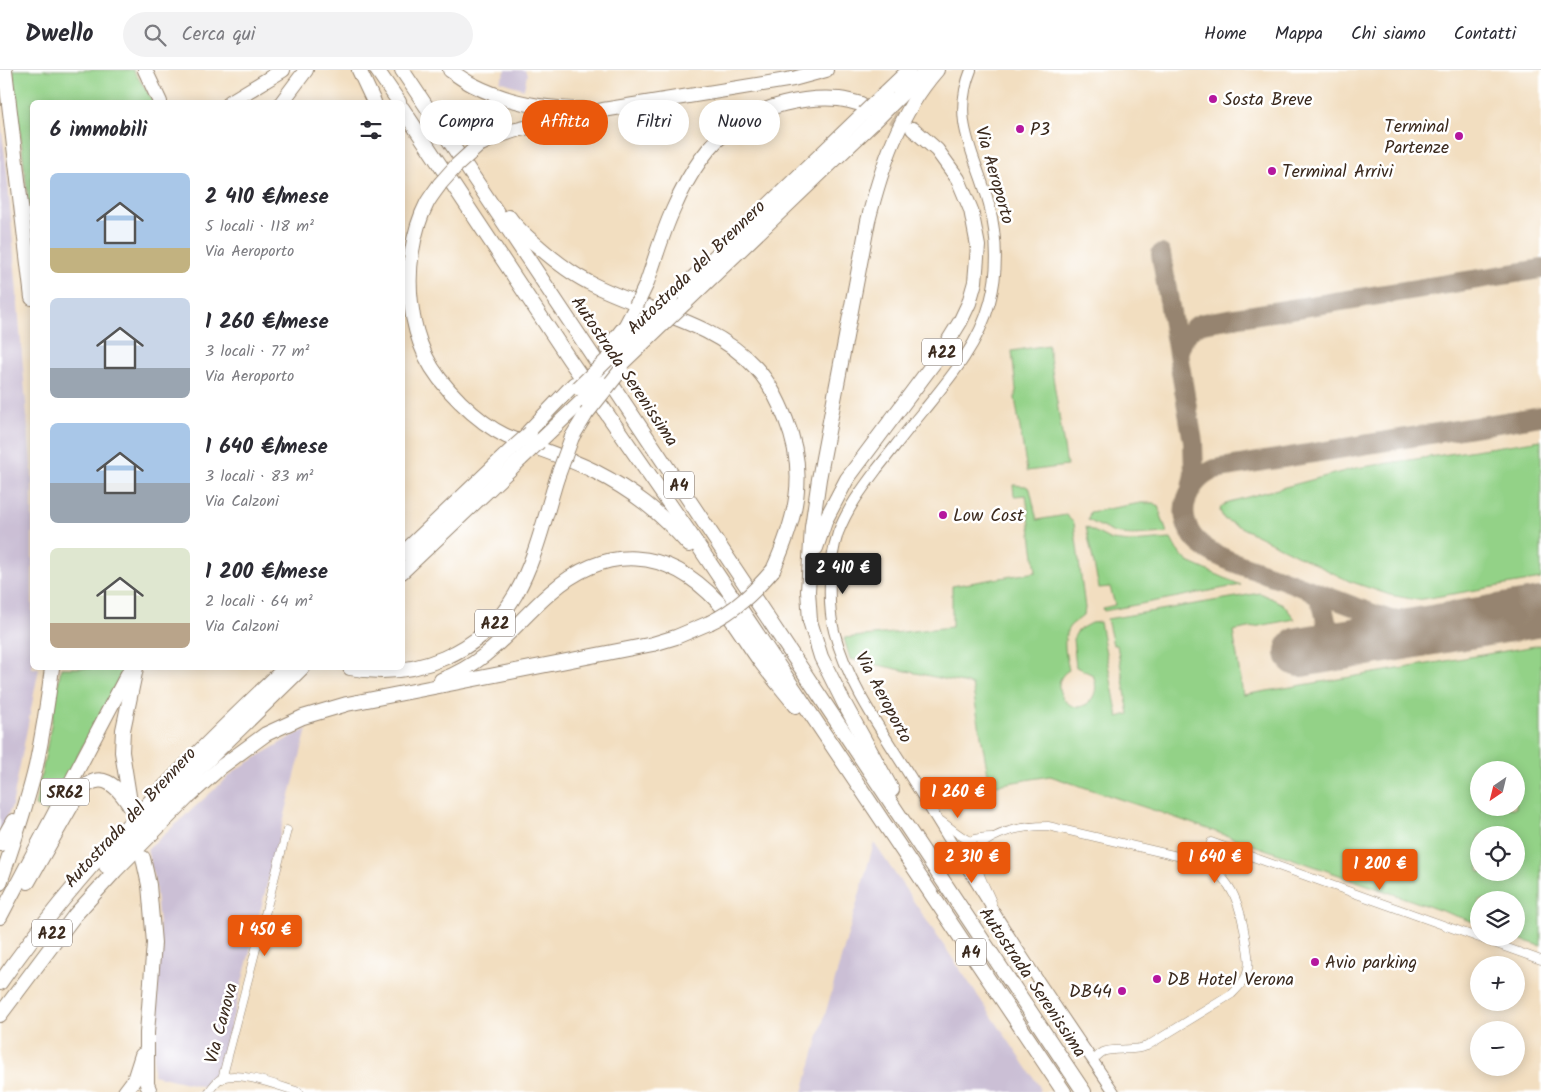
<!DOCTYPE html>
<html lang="it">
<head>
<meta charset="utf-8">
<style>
	:root { --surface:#fff; --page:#f2f2f3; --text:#2b2b33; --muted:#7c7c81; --line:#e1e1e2; --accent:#ea580c }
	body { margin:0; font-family:Kalam,sans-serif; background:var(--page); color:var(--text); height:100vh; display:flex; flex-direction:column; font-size:19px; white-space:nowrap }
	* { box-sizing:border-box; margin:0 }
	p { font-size:16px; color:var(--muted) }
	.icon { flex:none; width:28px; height:28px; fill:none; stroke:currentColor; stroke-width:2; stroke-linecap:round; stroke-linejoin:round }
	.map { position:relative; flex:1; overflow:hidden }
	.panel { position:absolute; left:30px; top:30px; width:375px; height:570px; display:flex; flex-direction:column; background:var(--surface); border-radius:8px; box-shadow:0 2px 12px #0003 }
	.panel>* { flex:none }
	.banner { position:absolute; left:420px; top:30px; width:475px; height:45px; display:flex; gap:10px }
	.needle { width:32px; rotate:215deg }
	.buttons { position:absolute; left:1470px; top:691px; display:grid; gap:10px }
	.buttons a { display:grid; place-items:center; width:55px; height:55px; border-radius:50%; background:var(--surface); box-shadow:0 2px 12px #0003; font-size:25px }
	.price { position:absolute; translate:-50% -42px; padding:0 11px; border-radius:5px; background:var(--accent); color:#fff; font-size:16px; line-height:32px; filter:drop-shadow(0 1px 2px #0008) }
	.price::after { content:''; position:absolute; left:50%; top:30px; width:15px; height:11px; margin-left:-8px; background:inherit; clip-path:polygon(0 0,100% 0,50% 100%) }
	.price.on { background:#222; color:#fff }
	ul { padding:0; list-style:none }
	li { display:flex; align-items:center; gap:15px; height:125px; padding:0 20px }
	li span { display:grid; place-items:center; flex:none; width:140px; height:100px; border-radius:8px; color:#555 }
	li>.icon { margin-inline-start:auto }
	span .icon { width:60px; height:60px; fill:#fffc; stroke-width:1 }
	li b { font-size:21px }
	h2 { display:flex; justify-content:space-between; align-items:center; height:60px; padding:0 20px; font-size:21px }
	.pill { padding:0 18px; border-radius:22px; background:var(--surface); box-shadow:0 2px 12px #0003; font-size:18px; line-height:45px }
	.pill.on { background:var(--accent); color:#fff }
	header { display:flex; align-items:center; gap:30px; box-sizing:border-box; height:70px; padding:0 25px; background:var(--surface); border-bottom:1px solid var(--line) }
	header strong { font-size:24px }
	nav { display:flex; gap:28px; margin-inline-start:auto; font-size:18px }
	.search { width:350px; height:45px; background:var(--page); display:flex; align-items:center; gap:12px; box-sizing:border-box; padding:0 18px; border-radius:28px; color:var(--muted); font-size:19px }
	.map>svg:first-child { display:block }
	.industrial { fill:#cbbfd5 }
	.green { fill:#93d287; stroke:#677e52; fill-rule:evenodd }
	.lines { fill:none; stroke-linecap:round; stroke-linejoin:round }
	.taxiway { stroke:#96846f; stroke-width:20 }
	.runway { stroke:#96846f; stroke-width:50 }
	.highway-tunnel { stroke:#cdbaa0; stroke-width:14; stroke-dasharray:14 7; stroke-linecap:butt }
	.street-casing { stroke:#96846f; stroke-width:9 }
	.secondary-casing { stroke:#96846f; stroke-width:12 }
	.highway-casing { stroke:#96846f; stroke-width:16 }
	.street { stroke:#fff; stroke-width:8 }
	.secondary { stroke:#fff; stroke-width:10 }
	.highway { stroke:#fff; stroke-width:14 }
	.highway-bridge-casing { stroke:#96846f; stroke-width:16; stroke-linecap:butt }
	.highway-bridge { stroke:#fff; stroke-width:14 }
	.poi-dot { fill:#b5179e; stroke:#fff; stroke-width:2 }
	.labels { text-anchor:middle; stroke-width:5; stroke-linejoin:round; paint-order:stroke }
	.shield { fill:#fff; stroke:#766a62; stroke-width:1 }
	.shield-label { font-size:16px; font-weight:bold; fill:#3b2a1e }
	.poi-label { font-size:18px; fill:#3b2a1e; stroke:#fff; text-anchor:start }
	.street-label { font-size:18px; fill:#3b2a1e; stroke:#fff }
</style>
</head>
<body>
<header>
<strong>Dwello</strong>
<div class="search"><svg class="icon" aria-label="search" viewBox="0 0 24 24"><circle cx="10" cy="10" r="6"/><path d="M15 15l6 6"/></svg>Cerca qui</div>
<nav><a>Home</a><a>Mappa</a><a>Chi siamo</a><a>Contatti</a></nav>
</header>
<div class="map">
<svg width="1541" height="1022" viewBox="0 0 1541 1022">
	<rect width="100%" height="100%" fill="#fff"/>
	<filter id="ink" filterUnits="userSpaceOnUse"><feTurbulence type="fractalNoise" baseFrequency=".02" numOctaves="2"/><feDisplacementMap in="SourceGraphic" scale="10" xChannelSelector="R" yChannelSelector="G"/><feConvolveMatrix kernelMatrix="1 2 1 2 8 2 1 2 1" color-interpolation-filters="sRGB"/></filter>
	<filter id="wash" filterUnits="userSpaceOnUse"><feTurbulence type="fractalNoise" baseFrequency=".0096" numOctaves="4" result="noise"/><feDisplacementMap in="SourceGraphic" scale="20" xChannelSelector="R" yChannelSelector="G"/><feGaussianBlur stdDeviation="1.12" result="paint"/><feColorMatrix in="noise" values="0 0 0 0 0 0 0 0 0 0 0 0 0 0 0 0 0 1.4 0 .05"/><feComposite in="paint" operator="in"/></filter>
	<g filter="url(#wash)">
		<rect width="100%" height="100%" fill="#f2dec0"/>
		<!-- industrial -->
		<g class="industrial">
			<polygon points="506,0 525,0 527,5 524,19 500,11"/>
			<polygon points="0,47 7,101 32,406 32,598 39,598 12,736 0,763"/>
			<polygon points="307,659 220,998 205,1017 153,1005 160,866 155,813 147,780 236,700 287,669"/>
			<polygon points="874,773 1040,1017 1039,1022 803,1022"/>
		</g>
		<!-- green -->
		<g class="green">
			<polygon points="13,0 133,0 154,32 32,32 32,163"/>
			<polygon points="1048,275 1067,396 1027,401 1015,328 1016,320 1012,281"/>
			<polygon points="1541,370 1541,509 1417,530 1390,525 1349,511 1224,449 1220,441 1221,437 1229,432 1356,398"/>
			<path d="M1013 415 1026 416 1030 419 1037 450 1066 445 1074 453 1085 538 1084 545C1080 549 1074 552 1070 556 1061 568 1066 586 1069 600 1042 616 1076 655 1093 627 1097 620 1096 613 1093 605L1076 597 1073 569 1078 560 1091 553 1100 552 1118 647 1129 644 1117 575H1113L1107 549 1260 523 1283 534 1295 549 1233 561 1243 625 1541 575V876L1516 868V830H1479V854L1162 743 1050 706 990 716 972 615 850 589 844 568 952 557V516L1036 502 1026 425 1014 426ZM1479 700H1516V738H1479ZM1479 765H1516V802H1479Z"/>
			<polygon points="1141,433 1154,433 1158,436 1167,463 1132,465 1114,463 1088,450 1090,442"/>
			<polygon points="1086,457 1111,470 1130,472 1171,469 1177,480 1188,492 1241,515 1104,541 1103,538 1115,535 1110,517 1099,518"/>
			<polygon points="61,598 124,598 48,742 35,736 49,667"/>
		</g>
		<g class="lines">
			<!-- taxiway -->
			<g class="taxiway">
				<polyline points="1161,184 1193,372 1194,404 1191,418"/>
				<path d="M1178 284C1182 270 1188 258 1203 253L1541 199"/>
				<path d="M1313 521C1334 541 1315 569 1351 573"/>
				<path d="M1442 558 1402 553 1379 546C1345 533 1310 520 1276 507 1253 499 1212 488 1196 470 1186 459 1181 443 1187 428 1193 414 1200 406 1215 399L1541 346"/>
			</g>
			<!-- runway -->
			<polyline class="runway" points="1300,582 1541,542"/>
		</g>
	</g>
	<g filter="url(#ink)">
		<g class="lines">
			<!-- highway-tunnel -->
			<polyline class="highway-tunnel" points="874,38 893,47 912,59"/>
			<defs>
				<g id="street">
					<path d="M937 748C948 755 957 765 970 771"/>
					<polyline points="1211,772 1541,890"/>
					<path d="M979 778C973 800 984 812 992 832"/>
					<path d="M960 786C973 782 982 773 994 767 1011 758 1029 756 1048 756L1203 792C1234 810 1241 838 1246 871 1247 880 1250 890 1248 898 1247 909 1239 917 1232 924L1147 976C1133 982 1113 977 1103 982 1099 984 1096 988 1093 990"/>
					<path d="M960 786C967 769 974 767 992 767"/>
					<polyline points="222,1009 287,760"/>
					<path d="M209 1022C212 1017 216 1011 222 1008 239 1000 281 1017 299 1022"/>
				</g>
				<path id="secondary" d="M971 0C950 52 976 85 989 134 997 166 999 199 990 232 979 274 951 307 924 340 908 359 893 379 877 399 862 419 847 439 838 463 829 490 827 534 834 561 849 619 888 669 918 719 945 762 971 805 998 848 1035 907 1075 964 1114 1022"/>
				<g id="highway">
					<polyline points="5,0 32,228"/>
					<polyline points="145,0 160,32"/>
					<polyline points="359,0 374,32"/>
					<polyline points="377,0 399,32"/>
					<polyline points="402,0 1084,1022"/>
					<path d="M450 0C457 5 465 11 473 15 506 32 545 39 582 39"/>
					<polyline points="886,22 909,0"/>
					<polyline points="898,28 927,0"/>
					<polyline points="230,32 283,0"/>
					<polyline points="282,32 306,0"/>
					<polyline points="402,38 569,289 689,462 1064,1022"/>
					<polyline points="479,75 498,66 516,60 603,40 793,9 826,0"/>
					<path d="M440 114C436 120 431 126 427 133 412 162 407 201 411 233 413 251 418 270 426 287 440 316 477 352 506 366 535 378 566 387 594 401 633 421 660 442 689 475"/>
					<path d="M509 147C517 159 528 168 539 177 554 190 570 203 588 212 644 242 711 249 756 298 769 312 779 332 786 350 808 404 796 449 773 500"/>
					<path d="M646 215C655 190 662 164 673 140 686 110 706 75 733 57 762 36 803 26 839 29 846 30 854 32 861 34"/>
					<polyline points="671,229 864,43"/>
					<polyline points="684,234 873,53"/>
					<polyline points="607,279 626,255 636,236"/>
					<polyline points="609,288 651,248"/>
					<polyline points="615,300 662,255"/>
					<polyline points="528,362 574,314"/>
					<polyline points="572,367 586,344"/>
					<polyline points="539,372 583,330"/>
					<polyline points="816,478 826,449 847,409 939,286 960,252 969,233 975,212 978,176 971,140 958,109 937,80 913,59"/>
					<polyline points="402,484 513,378"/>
					<polyline points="402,502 521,389"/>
					<path d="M350 598C382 604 414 601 444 588 523 554 534 483 557 408"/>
					<path d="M441 610C492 590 511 557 550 523 606 474 667 477 718 532 734 550 746 572 760 591 771 606 784 621 796 636"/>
					<path d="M892 720 844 633 821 587 810 551 808 521 812 457 819 409 868 151C882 96 899 43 937 0"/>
					<polyline points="130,732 122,682 123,660 136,598"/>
					<polyline points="0,774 13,751"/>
					<polyline points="143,788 149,815 154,873 147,963 147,1014 150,1022"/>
					<polyline points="106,796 170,727 302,598"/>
					<path d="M28 812 78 724C100 697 117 715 131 738"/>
					<path d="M0 813C13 774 27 735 36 696 43 663 48 630 52 598"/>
					<polyline points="0,847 131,598"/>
					<path d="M0 913C81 796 182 696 285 598"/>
					<polyline points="0,945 75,845 115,801 191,724 221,697 266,664 303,647 347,634 653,574 676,567 709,553"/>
					<polyline points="125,1022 134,1010 142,985"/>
				</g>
			</defs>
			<!-- street casing -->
			<use href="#street" class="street-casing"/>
			<!-- secondary casing -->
			<use href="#secondary" class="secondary-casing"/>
			<!-- highway casing -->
			<use href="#highway" class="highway-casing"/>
			<!-- street -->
			<use href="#street" class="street"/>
			<!-- secondary -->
			<use href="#secondary" class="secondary"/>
			<!-- highway -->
			<use href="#highway" class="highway"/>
			<defs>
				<g id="highway-bridge">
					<polyline points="864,43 886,22"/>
					<polyline points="873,53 898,28"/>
					<polyline points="440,114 456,96 479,75"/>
					<polyline points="636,236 646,215"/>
					<polyline points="651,248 671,229"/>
					<polyline points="662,255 684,234"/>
					<polyline points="578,318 609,288"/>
					<polyline points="583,330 601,313"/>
					<polyline points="586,344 621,300"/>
					<polyline points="513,378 530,363"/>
					<polyline points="521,389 539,372"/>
					<polyline points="557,408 572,367"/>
					<path d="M709 553C735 541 754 522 773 500"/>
				</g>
			</defs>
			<!-- highway-bridge casing -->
			<use href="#highway-bridge" class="highway-bridge-casing"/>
			<!-- highway-bridge -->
			<use href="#highway-bridge" class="highway-bridge"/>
		</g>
	</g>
	<!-- markers -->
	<g class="poi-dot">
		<circle cx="1213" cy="29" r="5"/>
		<circle cx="1020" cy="59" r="5"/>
		<circle cx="1459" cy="66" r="5"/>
		<circle cx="1272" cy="101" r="5"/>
		<circle cx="943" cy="445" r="5"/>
		<circle cx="1315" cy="892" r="5"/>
		<circle cx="1157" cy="909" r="5"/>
		<circle cx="1122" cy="921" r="5"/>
	</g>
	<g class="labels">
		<!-- shield labels -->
		<g class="shield">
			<rect x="922" y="268.5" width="40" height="27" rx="4"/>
			<rect x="664" y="401.5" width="30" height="27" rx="4"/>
			<rect x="475" y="539.5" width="40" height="27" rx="4"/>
			<rect x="41" y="708.5" width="48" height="27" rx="4"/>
			<rect x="32" y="849.5" width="40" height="27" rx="4"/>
			<rect x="956" y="868.5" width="30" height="27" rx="4"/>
		</g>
		<g class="shield-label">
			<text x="942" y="288">A22</text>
			<text x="679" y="421">A4</text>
			<text x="495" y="559">A22</text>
			<text x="65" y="728">SR62</text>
			<text x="52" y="869">A22</text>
			<text x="971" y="888">A4</text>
		</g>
		<!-- poi labels -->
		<g class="poi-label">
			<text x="1223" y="35">Sosta Breve</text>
			<text x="1449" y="62" text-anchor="end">Terminal<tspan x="1449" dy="21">Partenze</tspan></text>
			<text x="1030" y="65">P3</text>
			<text x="1282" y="107">Terminal Arrivi</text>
			<text x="953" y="451">Low Cost</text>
			<text x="1325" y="898">Avio parking</text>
			<text x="1167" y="915">DB Hotel Verona</text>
			<text x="1112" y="927" text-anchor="end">DB44</text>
		</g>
		<!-- street labels -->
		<g class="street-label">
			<text transform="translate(995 105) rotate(74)" y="6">Via Aeroporto</text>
			<text transform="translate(696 197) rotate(-44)" y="6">Autostrada del Brennero</text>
			<text transform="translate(625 301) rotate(56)" y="6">Autostrada Serenissima</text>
			<text transform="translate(884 627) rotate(62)" y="6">Via Aeroporto</text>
			<text transform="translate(130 747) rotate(-47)" y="6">Autostrada del Brennero</text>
			<text transform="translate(1033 912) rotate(56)" y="6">Autostrada Serenissima</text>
			<text transform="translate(221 953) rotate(-75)" y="6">Via Canova</text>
		</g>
	</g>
</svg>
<div class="buttons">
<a><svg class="needle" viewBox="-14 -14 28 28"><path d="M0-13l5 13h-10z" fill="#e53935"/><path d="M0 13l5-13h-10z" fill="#7c7c81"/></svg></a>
<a><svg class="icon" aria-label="locate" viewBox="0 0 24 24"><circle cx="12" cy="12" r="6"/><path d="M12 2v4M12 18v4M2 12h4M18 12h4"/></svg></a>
<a><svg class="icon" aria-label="layers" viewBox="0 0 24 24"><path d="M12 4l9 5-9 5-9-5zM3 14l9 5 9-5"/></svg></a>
<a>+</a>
<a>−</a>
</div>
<b class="price on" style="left:843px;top:525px">2 410 €</b>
<b class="price" style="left:958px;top:749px">1 260 €</b>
<b class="price" style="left:972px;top:814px">2 310 €</b>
<b class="price" style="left:1215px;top:814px">1 640 €</b>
<b class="price" style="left:1380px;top:821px">1 200 €</b>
<b class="price" style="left:265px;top:887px">1 450 €</b>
<div class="banner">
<a class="pill">Compra</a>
<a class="pill on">Affitta</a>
<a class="pill">Filtri</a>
<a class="pill">Nuovo</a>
</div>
<section class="panel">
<h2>6 immobili<svg class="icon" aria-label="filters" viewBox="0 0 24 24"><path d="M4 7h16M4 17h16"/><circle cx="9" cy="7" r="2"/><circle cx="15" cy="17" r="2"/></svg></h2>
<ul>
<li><span style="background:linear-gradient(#a9c7e8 75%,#c2b280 0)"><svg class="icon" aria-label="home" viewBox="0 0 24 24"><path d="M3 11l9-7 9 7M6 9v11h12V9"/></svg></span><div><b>2 410 €/mese</b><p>5 locali · 118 m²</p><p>Via Aeroporto</p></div></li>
<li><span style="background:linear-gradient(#c9d6e8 70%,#9aa5b1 0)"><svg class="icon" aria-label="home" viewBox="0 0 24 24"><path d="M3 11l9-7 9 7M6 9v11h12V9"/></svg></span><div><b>1 260 €/mese</b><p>3 locali · 77 m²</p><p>Via Aeroporto</p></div></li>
<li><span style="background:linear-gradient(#a9c7e8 60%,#9aa5b1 0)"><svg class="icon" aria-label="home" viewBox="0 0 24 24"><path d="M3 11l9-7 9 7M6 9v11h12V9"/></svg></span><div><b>1 640 €/mese</b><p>3 locali · 83 m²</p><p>Via Calzoni</p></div></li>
<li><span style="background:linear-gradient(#dfe7d0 75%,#b9a48a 0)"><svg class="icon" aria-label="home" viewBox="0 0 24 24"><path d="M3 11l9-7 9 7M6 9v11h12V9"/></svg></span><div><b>1 200 €/mese</b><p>2 locali · 64 m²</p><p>Via Calzoni</p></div></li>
</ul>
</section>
</div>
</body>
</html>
